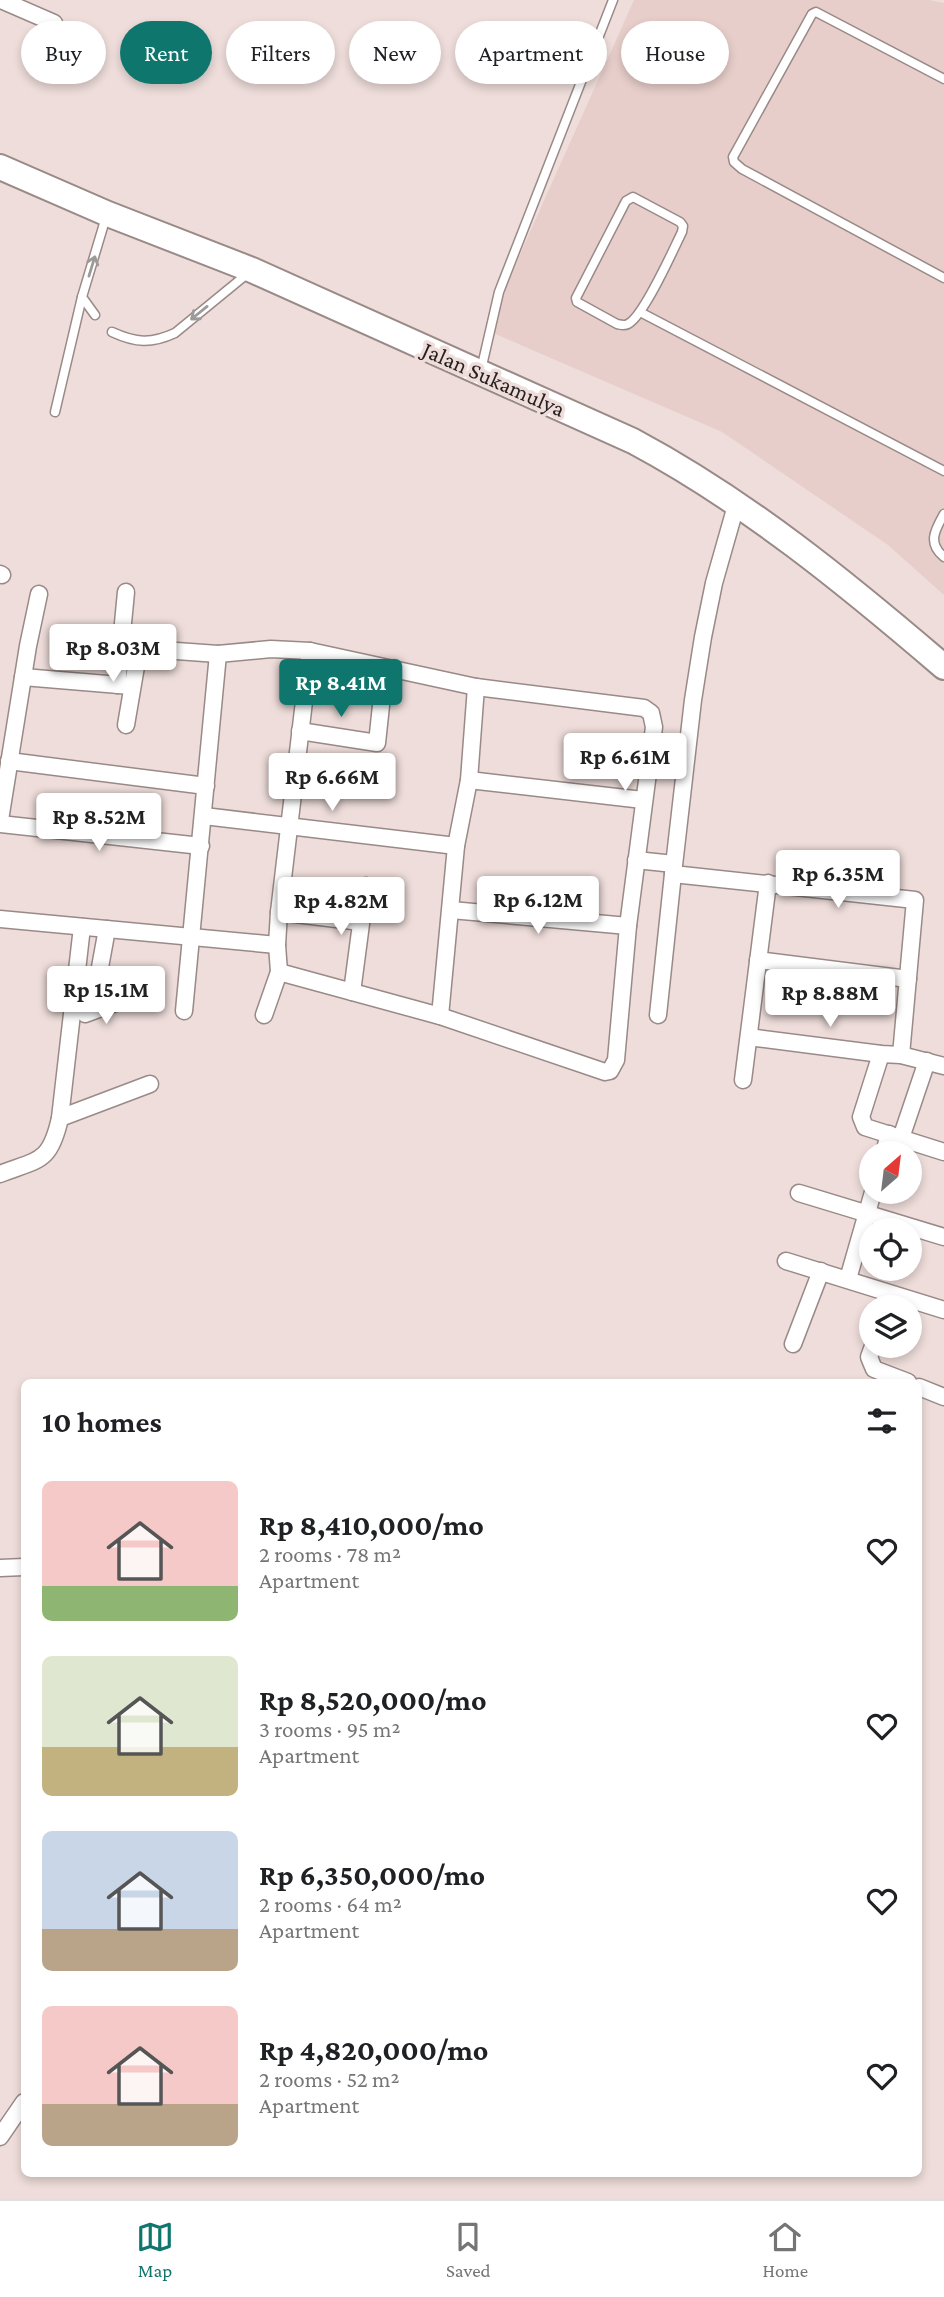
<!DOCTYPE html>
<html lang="en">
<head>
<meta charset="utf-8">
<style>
	:root { --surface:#fff; --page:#f2f2f2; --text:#202124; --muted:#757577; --line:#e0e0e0; --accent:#0f766e }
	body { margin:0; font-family:"Crimson Pro",serif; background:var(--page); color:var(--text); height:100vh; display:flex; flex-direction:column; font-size:26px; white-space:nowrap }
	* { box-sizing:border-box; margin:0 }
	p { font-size:23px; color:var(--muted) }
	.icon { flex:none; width:38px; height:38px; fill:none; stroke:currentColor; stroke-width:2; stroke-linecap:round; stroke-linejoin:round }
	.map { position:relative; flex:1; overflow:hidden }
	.side { position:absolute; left:21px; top:1379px; width:901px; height:798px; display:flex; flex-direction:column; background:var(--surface); border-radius:10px; box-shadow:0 4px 10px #0003 }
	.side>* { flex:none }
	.banner { position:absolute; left:21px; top:21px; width:903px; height:63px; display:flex; gap:14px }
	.needle { width:46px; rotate:28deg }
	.tools { position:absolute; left:859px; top:1141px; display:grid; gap:14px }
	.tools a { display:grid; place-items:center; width:63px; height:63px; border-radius:50%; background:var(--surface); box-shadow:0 4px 10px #0003; font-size:35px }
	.price { position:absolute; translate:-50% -60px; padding:0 16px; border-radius:7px; background:#fff; color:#222; font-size:23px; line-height:46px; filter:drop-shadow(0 2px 4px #0008) }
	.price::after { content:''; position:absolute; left:50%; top:42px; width:21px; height:16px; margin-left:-10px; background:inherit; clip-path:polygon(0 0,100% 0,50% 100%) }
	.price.current { background:var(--accent); color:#fff }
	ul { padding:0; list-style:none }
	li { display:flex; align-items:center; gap:21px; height:175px; padding:0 21px }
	li span { display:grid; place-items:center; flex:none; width:196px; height:140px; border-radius:10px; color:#555 }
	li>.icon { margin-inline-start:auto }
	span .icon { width:84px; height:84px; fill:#fffc; stroke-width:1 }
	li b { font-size:30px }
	h2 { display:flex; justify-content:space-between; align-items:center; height:84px; padding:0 21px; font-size:30px }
	.pill { padding:0 24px; border-radius:32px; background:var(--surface); box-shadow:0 4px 10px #0003; font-size:24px; line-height:63px }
	.pill.current { background:var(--accent); color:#fff }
	.tab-bar { display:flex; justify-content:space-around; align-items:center; height:98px; border-top:2px solid var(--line); background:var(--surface); font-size:19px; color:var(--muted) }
	.tab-bar a { display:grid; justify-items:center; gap:4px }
	.tab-bar .current { color:var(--accent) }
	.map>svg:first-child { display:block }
	.built { fill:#e7ceca }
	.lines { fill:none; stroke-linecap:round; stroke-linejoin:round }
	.lane-casing { stroke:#998a87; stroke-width:11 }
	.street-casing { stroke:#998a87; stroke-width:19 }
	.primary-casing { stroke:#998a87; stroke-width:28 }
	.lane { stroke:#fff; stroke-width:8 }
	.street { stroke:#fff; stroke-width:16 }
	.primary { stroke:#fff; stroke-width:24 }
	.oneway { stroke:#9d9a9a }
	.labels { text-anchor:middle; stroke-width:7; stroke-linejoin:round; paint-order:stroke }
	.street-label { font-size:23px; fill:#251f1e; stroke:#eeddda }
</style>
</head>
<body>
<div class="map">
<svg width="944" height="2199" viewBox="0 0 944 2199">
	<rect width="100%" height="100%" fill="#eeddda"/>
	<!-- built -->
	<polygon class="built" points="634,0 929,0 944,3 944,595 888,545 722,432 486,330"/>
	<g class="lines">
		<defs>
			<g id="lane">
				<polyline points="944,79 816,12 812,14 733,157 734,162 742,169 944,278"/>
				<path d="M633 197 680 222 683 226 682 232C673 250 644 316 628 324 624 326 622 325 617 324L577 302 576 298 626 201Z"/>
				<polyline points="640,312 944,471"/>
				<polyline points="95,315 82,297 106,217"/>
				<path d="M112 332C136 343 151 344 175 333L247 274"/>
				<polyline points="481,370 499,292 613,0"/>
				<polyline points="55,412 82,297"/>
				<path d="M944 514C935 530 927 543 944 557"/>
			</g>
			<g id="street">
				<polyline points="1,0 54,23"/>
				<polyline points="737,502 714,583 703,637 693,700 673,874 915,900 901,1055"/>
				<polyline points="0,574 2,575"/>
				<polyline points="121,647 218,654 271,649 310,651 476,687 644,708 651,713 654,727 628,926 616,1060 610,1071 605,1072 440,1016 279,972"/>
				<polyline points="23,677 131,686"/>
				<polyline points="117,685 126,592"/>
				<polyline points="126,725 139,649"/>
				<polyline points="300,731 377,743 385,668"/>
				<polyline points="9,761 206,786"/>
				<polyline points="469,780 643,800"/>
				<polyline points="204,816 456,846"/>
				<polyline points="0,820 28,646 39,594"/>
				<polyline points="0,824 201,846"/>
				<polyline points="636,860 674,864"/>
				<polyline points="451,910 628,926"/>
				<polyline points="279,912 361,922"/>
				<polyline points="0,919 277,945"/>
				<polyline points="758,960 908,979"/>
				<polyline points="352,992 366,886"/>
				<polyline points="92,1011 107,929"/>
				<polyline points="184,1011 218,654"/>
				<polyline points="85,1014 129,998"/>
				<polyline points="264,1015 279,972 277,945 279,912 310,651"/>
				<polyline points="658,1015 673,874"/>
				<polyline points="440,1016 456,846 469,780 476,687"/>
				<polyline points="756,1038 881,1054 901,1055 944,1066"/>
				<polyline points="881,1054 861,1117 865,1127 944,1152"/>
				<polyline points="743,1080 768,883"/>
				<polyline points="60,1118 150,1084"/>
				<polyline points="901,1138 927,1061"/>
				<polyline points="884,1153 889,1134"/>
				<path d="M0 1174C39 1159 50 1163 60 1118L82 927"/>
				<polyline points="799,1193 944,1237"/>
				<polyline points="786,1261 944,1310"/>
				<polyline points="848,1279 873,1192"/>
				<polyline points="793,1344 821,1271"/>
				<polyline points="873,1346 869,1357 874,1369 908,1382"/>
				<polyline points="919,1387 944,1397"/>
				<polyline points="0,1568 24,1567"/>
				<polyline points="0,2137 24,2102"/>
			</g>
			<path id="primary" d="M0 167 108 214 252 270 633 441C747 502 846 583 944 667"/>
		</defs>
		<!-- lane casing -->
		<use href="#lane" class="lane-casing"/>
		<!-- street casing -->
		<use href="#street" class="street-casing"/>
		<!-- primary casing -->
		<use href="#primary" class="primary-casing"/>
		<!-- lane -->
		<use href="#lane" class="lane"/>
		<!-- street -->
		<use href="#street" class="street"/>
		<!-- primary -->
		<use href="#primary" class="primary"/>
	</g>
	<!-- one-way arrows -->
	<defs><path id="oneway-shaft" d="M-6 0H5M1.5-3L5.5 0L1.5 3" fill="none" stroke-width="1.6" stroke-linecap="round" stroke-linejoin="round" transform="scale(1.75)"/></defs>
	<g class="oneway">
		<use href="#oneway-shaft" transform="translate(92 266) rotate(-73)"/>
		<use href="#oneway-shaft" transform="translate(199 313) rotate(141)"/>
	</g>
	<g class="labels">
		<!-- street labels -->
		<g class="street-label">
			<text transform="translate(494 379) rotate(24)" y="8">Jalan Sukamulya</text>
		</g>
	</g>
</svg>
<div class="tools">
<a><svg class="needle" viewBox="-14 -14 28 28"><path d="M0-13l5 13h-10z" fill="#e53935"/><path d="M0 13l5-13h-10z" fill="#757577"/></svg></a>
<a><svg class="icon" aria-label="locate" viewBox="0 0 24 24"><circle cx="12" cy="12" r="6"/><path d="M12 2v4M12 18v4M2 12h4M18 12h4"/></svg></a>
<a><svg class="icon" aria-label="layers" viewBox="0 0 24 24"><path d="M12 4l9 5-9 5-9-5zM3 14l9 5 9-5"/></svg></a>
</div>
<b class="price" style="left:113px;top:684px">Rp 8.03M</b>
<b class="price current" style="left:341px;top:719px">Rp 8.41M</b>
<b class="price" style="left:625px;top:793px">Rp 6.61M</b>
<b class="price" style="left:332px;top:813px">Rp 6.66M</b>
<b class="price" style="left:99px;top:853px">Rp 8.52M</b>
<b class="price" style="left:838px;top:910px">Rp 6.35M</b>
<b class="price" style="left:538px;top:936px">Rp 6.12M</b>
<b class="price" style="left:341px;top:937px">Rp 4.82M</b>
<b class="price" style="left:106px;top:1026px">Rp 15.1M</b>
<b class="price" style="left:830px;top:1029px">Rp 8.88M</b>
<div class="banner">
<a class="pill">Buy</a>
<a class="pill current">Rent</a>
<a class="pill">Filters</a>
<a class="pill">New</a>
<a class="pill">Apartment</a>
<a class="pill">House</a>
</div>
<section class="side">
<h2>10 homes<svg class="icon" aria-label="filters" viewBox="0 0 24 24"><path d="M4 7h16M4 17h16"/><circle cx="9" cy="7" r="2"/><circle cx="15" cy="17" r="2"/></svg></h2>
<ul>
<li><span style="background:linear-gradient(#f6c9c9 75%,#8fb573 0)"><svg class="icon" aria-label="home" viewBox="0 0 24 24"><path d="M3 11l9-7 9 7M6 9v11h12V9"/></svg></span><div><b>Rp 8,410,000/mo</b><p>2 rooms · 78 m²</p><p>Apartment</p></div><svg class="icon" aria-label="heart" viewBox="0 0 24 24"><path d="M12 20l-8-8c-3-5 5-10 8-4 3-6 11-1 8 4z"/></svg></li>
<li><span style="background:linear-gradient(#dfe7d0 65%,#c2b280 0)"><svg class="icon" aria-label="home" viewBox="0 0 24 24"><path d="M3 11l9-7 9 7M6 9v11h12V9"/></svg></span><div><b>Rp 8,520,000/mo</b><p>3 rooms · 95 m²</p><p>Apartment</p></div><svg class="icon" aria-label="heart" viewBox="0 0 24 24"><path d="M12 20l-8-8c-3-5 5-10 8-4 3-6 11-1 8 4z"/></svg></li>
<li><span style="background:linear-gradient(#c9d6e8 70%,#b9a48a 0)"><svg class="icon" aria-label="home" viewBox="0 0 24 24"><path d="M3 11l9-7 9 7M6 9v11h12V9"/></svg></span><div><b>Rp 6,350,000/mo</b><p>2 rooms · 64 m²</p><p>Apartment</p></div><svg class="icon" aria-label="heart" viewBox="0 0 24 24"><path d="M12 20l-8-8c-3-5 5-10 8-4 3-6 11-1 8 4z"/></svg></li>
<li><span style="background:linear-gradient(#f6c9c9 70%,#b9a48a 0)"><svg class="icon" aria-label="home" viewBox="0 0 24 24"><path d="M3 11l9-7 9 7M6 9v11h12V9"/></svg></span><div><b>Rp 4,820,000/mo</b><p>2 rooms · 52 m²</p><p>Apartment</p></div><svg class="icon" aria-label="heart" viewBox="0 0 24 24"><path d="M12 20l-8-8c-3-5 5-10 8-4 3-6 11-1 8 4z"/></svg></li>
</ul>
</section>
</div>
<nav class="tab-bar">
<a class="current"><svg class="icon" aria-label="map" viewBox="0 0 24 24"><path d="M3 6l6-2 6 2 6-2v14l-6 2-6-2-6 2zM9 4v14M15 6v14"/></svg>Map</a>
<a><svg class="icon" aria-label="saved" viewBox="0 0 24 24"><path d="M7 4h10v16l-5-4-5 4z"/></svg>Saved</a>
<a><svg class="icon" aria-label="home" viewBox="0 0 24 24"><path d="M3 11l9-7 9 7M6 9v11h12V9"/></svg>Home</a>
</nav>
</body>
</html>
